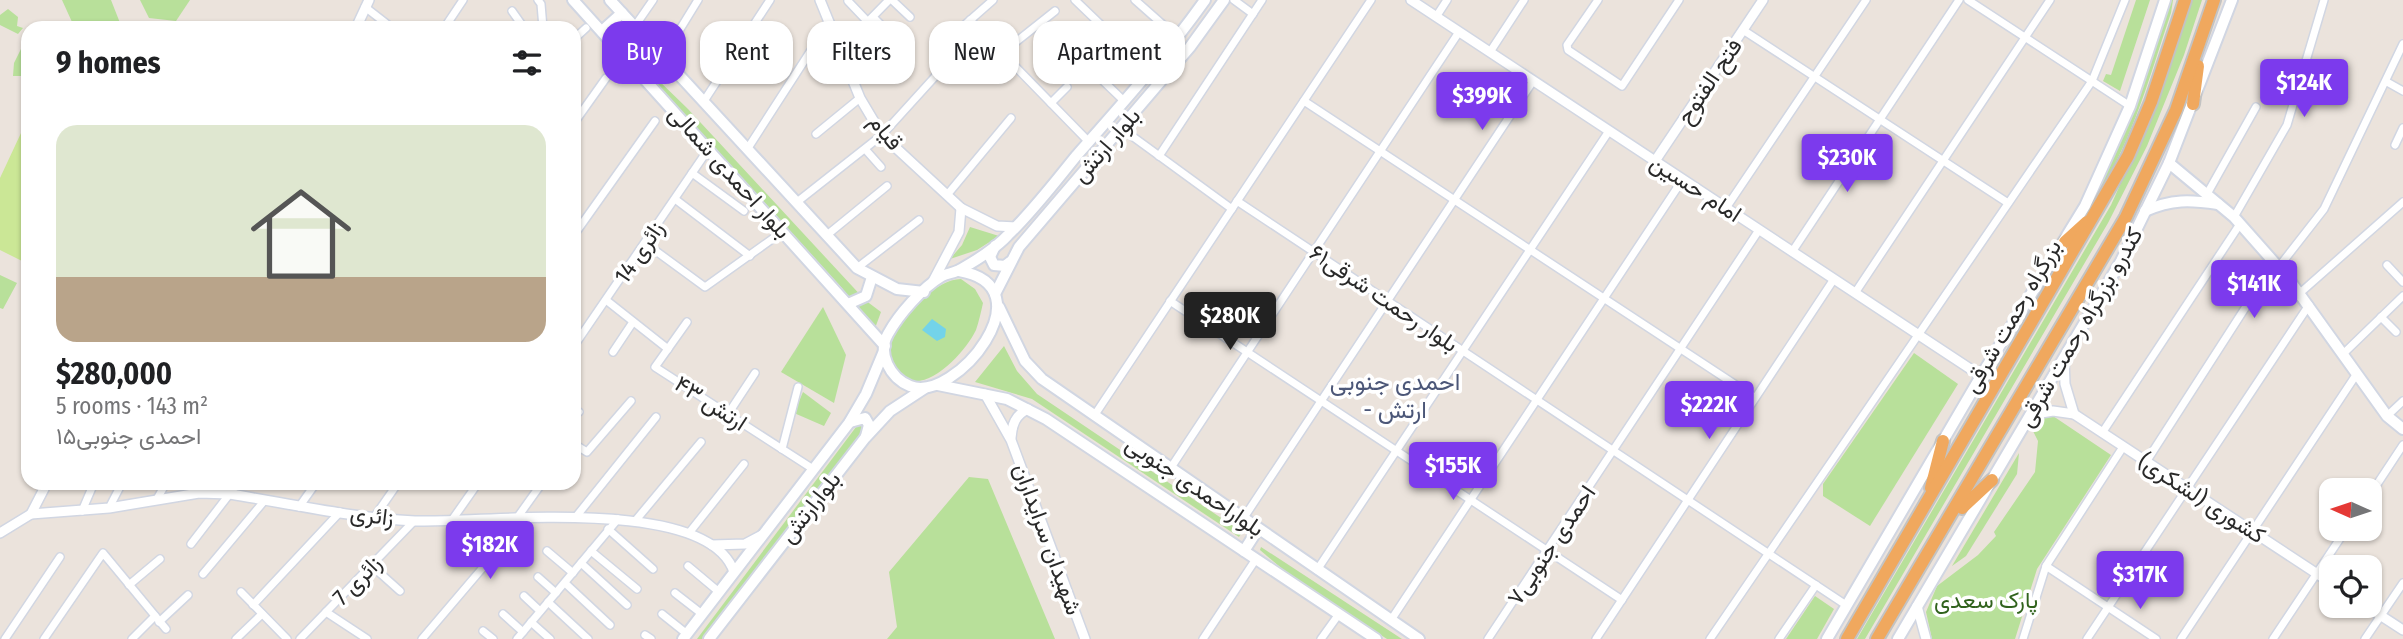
<!DOCTYPE html>
<html lang="en">
<head>
<meta charset="utf-8">
<style>
	:root { --surface:#fff; --page:#f6f6f6; --text:#202124; --muted:#757577; --accent:#7c3aed }
	body { margin:0; font-family:"Fira Sans Condensed",Vazirmatn,sans-serif; background:var(--page); color:var(--text); height:100vh; display:flex; flex-direction:column; font-size:26px; white-space:nowrap }
	* { box-sizing:border-box; margin:0 }
	p { font-size:23px; color:var(--muted) }
	.icon { flex:none; width:38px; height:38px; fill:none; stroke:currentColor; stroke-width:2; stroke-linecap:round; stroke-linejoin:round }
	.map { position:relative; flex:1; overflow:hidden }
	.side { position:absolute; left:21px; top:21px; width:560px; height:469px; display:flex; flex-direction:column; background:var(--surface); border-radius:21px; box-shadow:0 2px 5px #0004 }
	.side>* { flex:none }
	.guide { position:absolute; left:602px; top:21px; width:665px; height:63px; display:flex; gap:14px }
	.needle { width:46px; rotate:273deg }
	.controls { position:absolute; left:2319px; top:478px; display:grid; gap:14px }
	.controls a { display:grid; place-items:center; width:63px; height:63px; border-radius:14px; background:var(--surface); box-shadow:0 2px 5px #0004; font-size:35px }
	.price { position:absolute; translate:-50% -60px; padding:0 16px; border-radius:7px; background:var(--accent); color:#fff; font-size:23px; line-height:46px; filter:drop-shadow(0 2px 4px #0008) }
	.price::after { content:''; position:absolute; left:50%; top:42px; width:21px; height:16px; margin-left:-10px; background:inherit; clip-path:polygon(0 0,100% 0,50% 100%) }
	.price.current { background:#222; color:#fff }
	ul { padding:0; list-style:none }
	li { display:grid; align-content:center; gap:14px; height:371px; padding:0 35px }
	li span { display:grid; place-items:center; height:217px; border-radius:21px; color:#555 }
	li>.icon { margin-inline-start:auto }
	span .icon { width:126px; height:126px; fill:#fffc; stroke-width:1 }
	li b { font-size:30px }
	h2 { display:flex; justify-content:space-between; align-items:center; height:84px; padding:0 35px; font-size:30px }
	.chip { padding:0 24px; border-radius:21px; background:var(--surface); box-shadow:0 2px 5px #0004; font-size:24px; line-height:63px }
	.chip.current { background:var(--accent); color:#fff }
	.map>svg:first-child { display:block }
	.green { fill:#b8e09a }
	.pitch { fill:#cbe796 }
	.water { fill:#73d3e9 }
	.lines { fill:none; stroke-linecap:round; stroke-linejoin:round }
	.minor-casing { stroke:#d1d6e2; stroke-width:10 }
	.tertiary-casing { stroke:#d1d6e2; stroke-width:12 }
	.secondary-casing { stroke:#d1d6e2; stroke-width:14 }
	.trunk-casing { stroke:#c3c3c3; stroke-width:16 }
	.minor { stroke:#fff; stroke-width:7 }
	.tertiary { stroke:#fff; stroke-width:9 }
	.secondary { stroke:#fff; stroke-width:10 }
	.trunk { stroke:#f0a85e; stroke-width:12 }
	.labels { text-anchor:middle; stroke-width:7; stroke-linejoin:round; paint-order:stroke }
	.street-label { font-size:23px; fill:#292929; stroke:#fff }
	.park-label { font-size:23px; fill:#31631d; stroke:#fff }
	.neighbourhood-label { font-size:24px; fill:#4c5778; stroke:#fff }
</style>
</head>
<body>
<div class="map">
<svg width="2403" height="639" viewBox="0 0 2403 639">
	<rect width="100%" height="100%" fill="#ebe3dc"/>
	<!-- green -->
	<g class="green">
		<polygon points="62,0 111,0 122,28 69,28 72,22"/>
		<polygon points="140,0 190,0 176,21 149,18"/>
		<polygon points="2136,0 2150,0 2120,91 2103,81 2106,74 2111,75"/>
		<path d="M2169 0H2173L2171 13C2148 80 2129 157 2084 212L2111 162Z"/>
		<polygon points="2192,0 2202,0 2184,55 2147,146 2108,223 1865,639 1857,639 2111,205 2162,91"/>
		<polygon points="8,9 18,17 17,26 23,28 18,34 0,25 0,15"/>
		<polygon points="617,40 688,109 865,300 881,312 874,331 842,288"/>
		<polygon points="24,43 28,43 28,70 24,76 13,76 14,63"/>
		<polygon points="970,227 999,236 977,250 950,259 962,245"/>
		<polygon points="0,275 17,283 3,309 0,308"/>
		<path d="M961 279 975 289 983 303C981 312 979 321 976 330 967 349 936 384 913 381 903 380 897 371 891 364 889 355 887 346 892 337 902 315 936 279 961 279Z"/>
		<polygon points="823,307 846,355 834,403 781,372"/>
		<polygon points="1004,346 1017,371 1037,394 1242,532 1239,537 1032,399 975,382"/>
		<polygon points="1914,353 1958,384 1870,526 1823,496 1823,484"/>
		<polygon points="803,392 831,413 824,426 794,413"/>
		<polygon points="2053,416 2111,455 2037,569 2015,639 1932,639 1926,612 1937,586 1978,555 1996,536 1994,532 2035,472 2038,441 2031,427 2041,417"/>
		<polygon points="859,423 864,430 705,639 697,639"/>
		<polygon points="2019,453 2017,474 1966,556 1952,566"/>
		<polygon points="969,477 988,479 1055,639 887,639 897,627 889,572"/>
		<polygon points="1261,547 1402,639 1387,639 1293,578 1260,550"/>
		<polygon points="1815,596 1834,609 1817,639 1786,639"/>
	</g>
	<!-- pitch -->
	<polygon class="pitch" points="28,118 28,264 0,250 0,178"/>
	<!-- water -->
	<polygon class="water" points="932,319 946,329 945,337 937,341 922,330"/>
	<g class="lines">
		<defs>
			<g id="minor">
				<polyline points="538,0 541,4 543,28"/>
				<polyline points="892,0 910,17"/>
				<polyline points="1075,0 1149,71"/>
				<polyline points="1135,0 1178,38"/>
				<polyline points="1234,0 1253,14"/>
				<polyline points="1598,0 1567,45 1568,50 1622,86 1679,0"/>
				<polyline points="1968,0 2130,106"/>
				<polyline points="848,1 868,22"/>
				<polyline points="365,7 392,28"/>
				<polyline points="512,11 524,28"/>
				<polyline points="873,17 892,36"/>
				<polyline points="1436,17 1447,0"/>
				<polyline points="970,20 1089,142"/>
				<polyline points="635,26 653,0"/>
				<polyline points="454,28 447,24 463,0"/>
				<polyline points="1743,30 2008,203"/>
				<polyline points="854,37 875,57"/>
				<polyline points="951,37 993,0"/>
				<polyline points="574,39 586,28"/>
				<polyline points="841,49 889,0"/>
				<polyline points="1072,51 1124,101"/>
				<polyline points="1490,52 1524,0"/>
				<polyline points="1002,53 1055,11"/>
				<polyline points="663,57 698,0"/>
				<polyline points="2278,79 2299,86"/>
				<polyline points="2387,82 2403,91"/>
				<polyline points="2269,90 2295,99"/>
				<polyline points="704,101 770,0"/>
				<polyline points="1304,101 1754,397"/>
				<polyline points="1051,103 1067,87"/>
				<polyline points="574,123 606,78"/>
				<polyline points="1121,128 1232,209"/>
				<polyline points="816,134 860,98"/>
				<polyline points="2395,145 2403,128"/>
				<polyline points="748,148 828,24"/>
				<polyline points="865,149 881,167"/>
				<polyline points="1159,156 1262,0"/>
				<polyline points="692,173 744,211"/>
				<polyline points="2207,194 2256,107"/>
				<polyline points="947,195 1011,118"/>
				<polyline points="675,199 750,256"/>
				<polyline points="1237,201 1846,605"/>
				<polyline points="797,202 882,135 951,59"/>
				<polyline points="1726,208 1866,0"/>
				<polyline points="2234,217 2287,125 2324,0"/>
				<polyline points="574,235 655,121"/>
				<polyline points="827,235 887,186"/>
				<polyline points="645,243 705,287 775,237"/>
				<polyline points="1792,252 1959,0"/>
				<polyline points="2387,265 2403,282"/>
				<polyline points="857,268 919,220"/>
				<polyline points="2278,268 2324,209 2403,44"/>
				<polyline points="1855,293 2050,0"/>
				<polyline points="2300,293 2403,202"/>
				<polyline points="606,300 668,349"/>
				<polyline points="1170,301 1622,600"/>
				<polyline points="2381,317 2396,332"/>
				<polyline points="687,322 655,367 813,469"/>
				<polyline points="574,346 703,157"/>
				<polyline points="613,352 633,322"/>
				<polyline points="2343,354 2403,296"/>
				<polyline points="574,409 579,412"/>
				<polyline points="728,414 755,373"/>
				<polyline points="1094,416 1371,0"/>
				<polyline points="2387,416 2403,401"/>
				<polyline points="2102,433 2240,224"/>
				<polyline points="574,444 587,452 631,401"/>
				<polyline points="782,449 798,387"/>
				<polyline points="2146,462 2274,263"/>
				<polyline points="1170,469 1459,32"/>
				<polyline points="2370,495 2403,445"/>
				<polyline points="157,499 166,483"/>
				<polyline points="299,507 316,483"/>
				<polyline points="109,508 122,483"/>
				<polyline points="82,511 94,483"/>
				<polyline points="375,516 398,483"/>
				<polyline points="517,518 542,483"/>
				<polyline points="575,518 656,417"/>
				<polyline points="1243,519 1533,81"/>
				<polyline points="452,520 478,483"/>
				<polyline points="636,520 701,442"/>
				<polyline points="608,529 653,569"/>
				<polyline points="689,533 744,464"/>
				<polyline points="191,544 238,483"/>
				<polyline points="547,551 573,573"/>
				<polyline points="591,551 637,589"/>
				<polyline points="581,563 627,605"/>
				<polyline points="371,565 400,591"/>
				<polyline points="688,566 719,592"/>
				<polyline points="2046,566 2156,639"/>
				<polyline points="1317,570 1609,131"/>
				<polyline points="203,574 265,500"/>
				<polyline points="538,577 556,593"/>
				<polyline points="565,583 610,625"/>
				<polyline points="129,585 160,559"/>
				<polyline points="241,592 287,639"/>
				<polyline points="675,593 702,614"/>
				<polyline points="524,596 540,611"/>
				<polyline points="548,602 588,639"/>
				<polyline points="253,605 340,512"/>
				<polyline points="326,612 367,639"/>
				<polyline points="503,614 523,632"/>
				<polyline points="662,614 687,634"/>
				<polyline points="1391,620 1683,179"/>
				<polyline points="159,622 188,595"/>
				<polyline points="531,622 550,639"/>
				<polyline points="483,631 493,639"/>
				<polyline points="645,635 651,639"/>
				<polyline points="5,639 60,557"/>
				<polyline points="44,639 103,553 166,629"/>
				<polyline points="132,639 155,616"/>
				<polyline points="236,639 262,614"/>
				<polyline points="300,639 414,521"/>
				<polyline points="422,639 525,518"/>
				<polyline points="517,639 618,519"/>
				<polyline points="1203,639 1256,559"/>
				<polyline points="1321,639 1339,614"/>
				<polyline points="1488,639 1759,230"/>
				<polyline points="1596,639 1834,279"/>
				<polyline points="1710,639 2092,81 2125,0"/>
				<polyline points="1779,639 1816,585"/>
				<polyline points="2023,639 2046,566 2123,447"/>
				<polyline points="2087,639 2309,305"/>
				<polyline points="2181,639 2356,375"/>
				<polyline points="2273,639 2347,528"/>
				<polyline points="2365,639 2403,583"/>
			</g>
			<g id="tertiary">
				<polyline points="820,0 860,98 882,135 961,208 997,226 1016,227"/>
				<polyline points="1411,0 1981,376"/>
				<polyline points="356,28 369,0"/>
				<polyline points="1655,161 1763,0"/>
				<polyline points="932,283 959,232 961,208"/>
				<polyline points="2064,360 2065,384 2074,414"/>
				<polyline points="985,394 1011,440 1085,639"/>
				<polyline points="2030,415 2053,411 2074,414 2331,583"/>
				<path d="M1011 438C1012 425 1015 415 1028 409"/>
				<path d="M31 514 109 508 199 493 230 494C291 504 353 518 415 521 481 523 708 494 734 572"/>
				<polyline points="0,533 31,514 47,483"/>
				<polyline points="712,545 745,544 762,535"/>
				<polyline points="1917,606 1926,639"/>
				<polyline points="2366,606 2403,630"/>
			</g>
			<g id="secondary">
				<polyline points="573,0 885,346"/>
				<polyline points="610,0 857,268 897,289 924,292"/>
				<polyline points="602,31 622,13"/>
				<polyline points="2169,163 2234,217 2288,278 2387,416 2403,429"/>
				<path d="M2145 211C2172 199 2190 200 2218 204"/>
				<polyline points="995,246 990,257 994,265 1005,266 1010,262"/>
				<path d="M959 271C1050 286 955 404 910 386 890 378 877 353 888 334 899 314 922 288 942 276 948 273 955 273 961 269 977 260 996 248 1008 235 1033 211 1055 182 1077 155 1121 105 1166 55 1205 0"/>
				<polyline points="995,294 1019,247 1190,47 1224,0"/>
				<polyline points="848,304 866,296 872,277"/>
				<polyline points="999,307 1025,361 1042,379 1419,639"/>
				<polyline points="938,385 1007,399 1046,419 1376,639"/>
				<polyline points="850,422 865,418 869,425 866,436"/>
				<polyline points="1244,551 1258,529"/>
				<polyline points="683,639 849,423 866,394 884,351"/>
				<polyline points="709,639 865,438 890,411 925,388"/>
				<polyline points="1827,639 1981,376 2085,206 2130,106 2165,0"/>
				<polyline points="1898,639 2121,261 2169,163 2232,0"/>
			</g>
			<g id="trunk">
				<polyline points="2193,104 2198,66"/>
				<polyline points="2065,242 2087,222"/>
				<polyline points="1931,488 1943,441"/>
				<polyline points="1962,508 1992,480"/>
				<polyline points="1847,639 2128,156 2151,102 2185,0"/>
				<polyline points="1877,639 2126,217 2176,110 2214,0"/>
			</g>
		</defs>
		<!-- minor casing -->
		<use href="#minor" class="minor-casing"/>
		<!-- tertiary casing -->
		<use href="#tertiary" class="tertiary-casing"/>
		<!-- secondary casing -->
		<use href="#secondary" class="secondary-casing"/>
		<!-- trunk casing -->
		<use href="#trunk" class="trunk-casing"/>
		<!-- minor -->
		<use href="#minor" class="minor"/>
		<!-- tertiary -->
		<use href="#tertiary" class="tertiary"/>
		<!-- secondary -->
		<use href="#secondary" class="secondary"/>
		<!-- trunk -->
		<use href="#trunk" class="trunk"/>
	</g>
	<g class="labels">
		<!-- street labels -->
		<g class="street-label">
			<text transform="translate(1709 81) rotate(-56)" y="8">فتح الفتوح</text>
			<text transform="translate(886 132) rotate(51)" y="8">قیام</text>
			<text transform="translate(1106 145) rotate(-49)" y="8">بلوار ارتش</text>
			<text transform="translate(730 172) rotate(48)" y="8">بلوار احمدی شمالی</text>
			<text transform="translate(1696 188) rotate(33)" y="8">امام حسین</text>
			<text transform="translate(639 252) rotate(-56)" y="8">14 زائری</text>
			<text transform="translate(1384 298) rotate(34)" y="8">بلوار رحمت شرقی۶۱</text>
			<text transform="translate(2012 316) rotate(-60)" y="8">بزرگراه رحمت شرقی</text>
			<text transform="translate(2080 327) rotate(-60)" y="8">کندرو بزرگراه رحمت شرقی</text>
			<text transform="translate(711 403) rotate(33)" y="8">ارتش ۴۳</text>
			<text transform="translate(1195 486) rotate(34)" y="8">بلواراحمدی جنوبی</text>
			<text transform="translate(2202 498) rotate(33)" y="8">کشوری (لشکری)</text>
			<text transform="translate(810 507) rotate(-52)" y="8">بلوارارتش</text>
			<text transform="translate(372 515) rotate(7)" y="8">زائری</text>
			<text transform="translate(1048 539) rotate(70)" y="8">شهیدان سرایداران</text>
			<text transform="translate(1551 545) rotate(-56)" y="8">احمدی جنوبی۷</text>
			<text transform="translate(357 580) rotate(-46)" y="8">زائری 7</text>
		</g>
		<!-- park labels -->
		<g class="park-label">
			<text x="1986" y="608">پارک سعدی</text>
		</g>
		<!-- neighbourhood labels -->
		<g class="neighbourhood-label">
			<text x="1395" y="390">احمدی جنوبی<tspan x="1395" dy="28">- ارتش</tspan></text>
		</g>
	</g>
</svg>
<div class="controls">
<a><svg class="needle" viewBox="-14 -14 28 28"><path d="M0-13l5 13h-10z" fill="#e53935"/><path d="M0 13l5-13h-10z" fill="#757577"/></svg></a>
<a><svg class="icon" aria-label="locate" viewBox="0 0 24 24"><circle cx="12" cy="12" r="6"/><path d="M12 2v4M12 18v4M2 12h4M18 12h4"/></svg></a>
</div>
<b class="price" style="left:2304px;top:119px">$124K</b>
<b class="price" style="left:1482px;top:132px">$399K</b>
<b class="price" style="left:1847px;top:194px">$230K</b>
<b class="price" style="left:2254px;top:320px">$141K</b>
<b class="price current" style="left:1230px;top:352px">$280K</b>
<b class="price" style="left:1709px;top:441px">$222K</b>
<b class="price" style="left:1453px;top:502px">$155K</b>
<b class="price" style="left:490px;top:581px">$182K</b>
<b class="price" style="left:2140px;top:611px">$317K</b>
<div class="guide">
<a class="chip current">Buy</a>
<a class="chip">Rent</a>
<a class="chip">Filters</a>
<a class="chip">New</a>
<a class="chip">Apartment</a>
</div>
<section class="side">
<h2>9 homes<svg class="icon" aria-label="filters" viewBox="0 0 24 24"><path d="M4 7h16M4 17h16"/><circle cx="9" cy="7" r="2"/><circle cx="15" cy="17" r="2"/></svg></h2>
<ul>
<li><span style="background:linear-gradient(#dfe7d0 70%,#b9a48a 0)"><svg class="icon" aria-label="home" viewBox="0 0 24 24"><path d="M3 11l9-7 9 7M6 9v11h12V9"/></svg></span><div><b>$280,000</b><p>5 rooms · 143 m²</p><p>احمدی جنوبی۱۵</p></div></li>
</ul>
</section>
</div>
</body>
</html>
